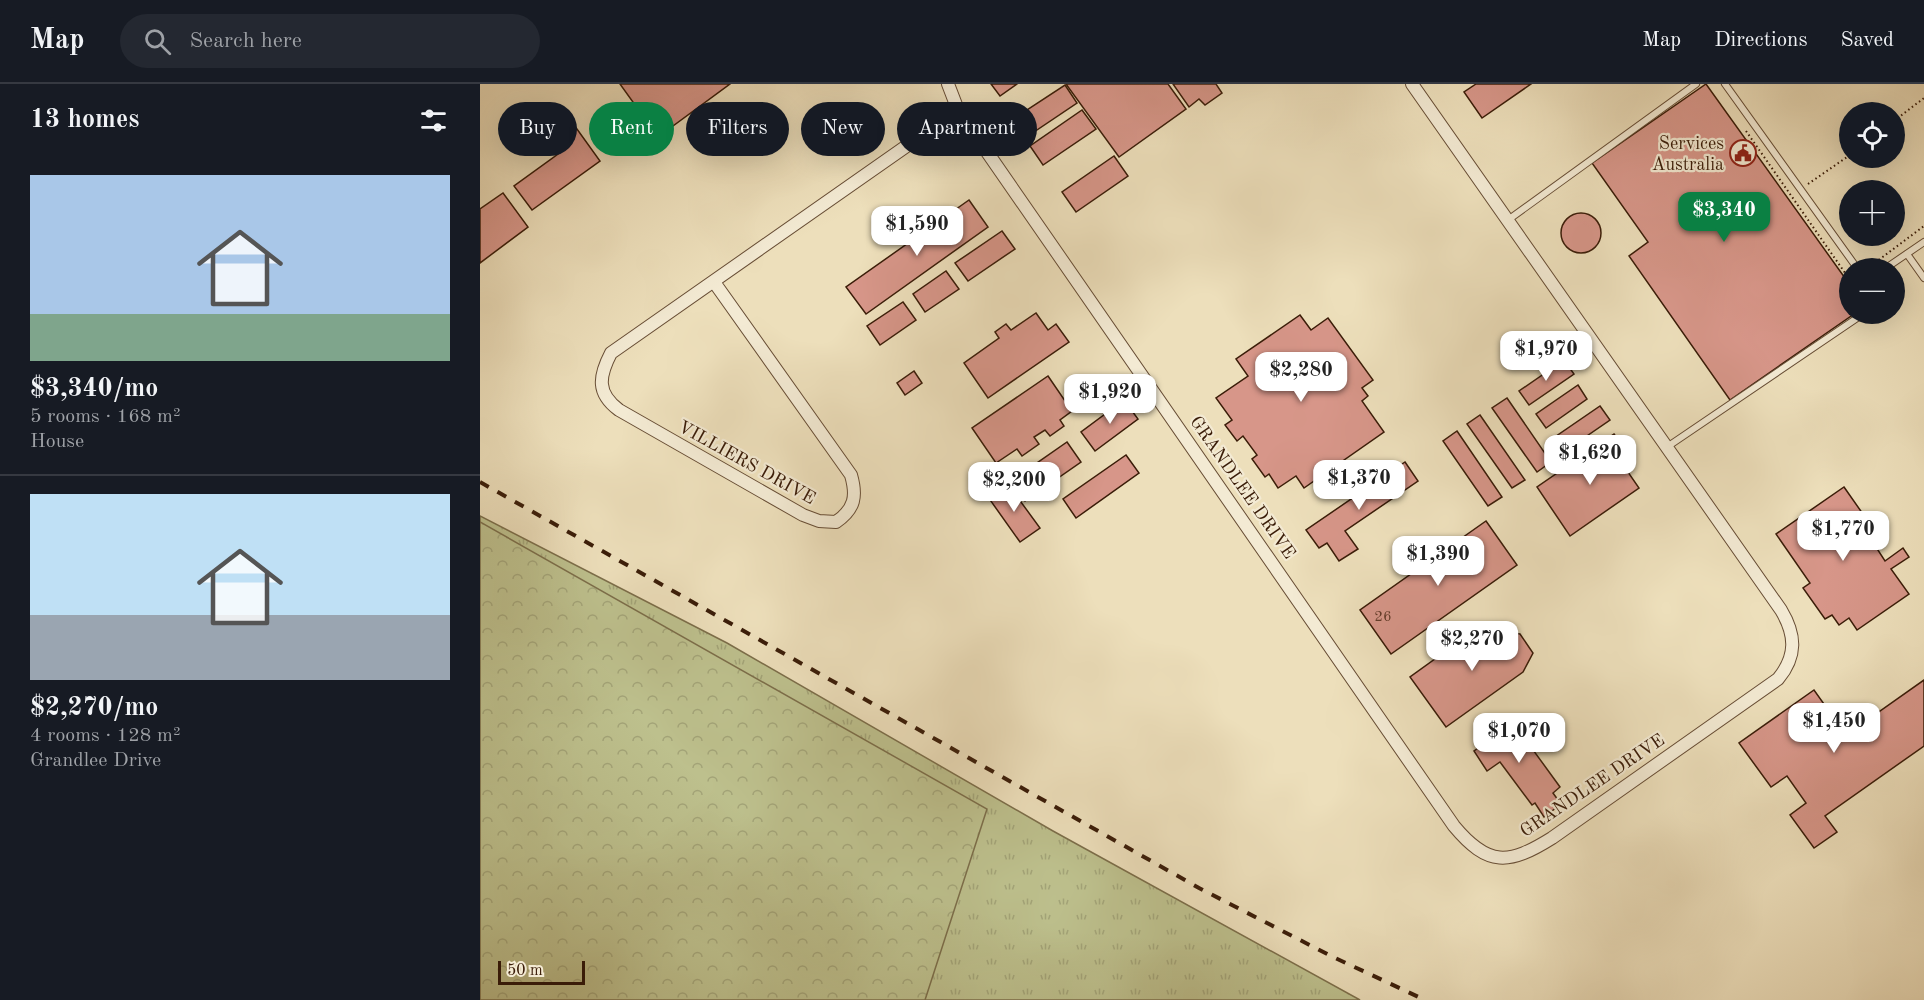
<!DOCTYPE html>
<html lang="en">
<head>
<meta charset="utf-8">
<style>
	:root { --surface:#171b24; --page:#242831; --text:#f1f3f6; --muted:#9ea1a6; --line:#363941; --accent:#0b8043 }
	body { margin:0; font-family:"Old Standard TT",serif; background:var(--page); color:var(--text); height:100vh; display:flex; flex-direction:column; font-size:22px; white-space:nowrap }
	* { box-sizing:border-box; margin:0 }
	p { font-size:20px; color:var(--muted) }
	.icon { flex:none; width:33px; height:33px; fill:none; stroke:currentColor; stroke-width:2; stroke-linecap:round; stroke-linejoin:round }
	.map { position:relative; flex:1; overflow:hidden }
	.sheet { display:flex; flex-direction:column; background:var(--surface); width:480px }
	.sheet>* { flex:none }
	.guide { position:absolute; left:18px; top:18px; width:570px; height:54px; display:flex; gap:12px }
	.controls { position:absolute; left:1359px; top:18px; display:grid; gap:12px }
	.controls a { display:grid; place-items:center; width:66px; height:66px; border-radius:50%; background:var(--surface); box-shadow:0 6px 24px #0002; font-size:30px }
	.scale { position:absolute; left:18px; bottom:15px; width:87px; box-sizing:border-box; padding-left:6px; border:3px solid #3a1c08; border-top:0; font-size:16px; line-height:21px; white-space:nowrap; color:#3a1c08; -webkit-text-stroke:4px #f3ead3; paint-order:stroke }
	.price { position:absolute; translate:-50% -51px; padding:0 14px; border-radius:12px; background:#fff; color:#222; font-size:20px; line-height:39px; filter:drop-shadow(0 2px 3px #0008) }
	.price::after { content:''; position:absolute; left:50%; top:36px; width:18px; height:14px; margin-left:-9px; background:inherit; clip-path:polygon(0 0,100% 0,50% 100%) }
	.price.selected { background:var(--accent); color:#fff }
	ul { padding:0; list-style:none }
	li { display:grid; align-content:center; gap:12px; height:318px; padding:0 30px }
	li+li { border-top:2px solid var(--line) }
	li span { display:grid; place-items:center; height:186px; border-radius:0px; color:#555 }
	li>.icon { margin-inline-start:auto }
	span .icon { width:108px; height:108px; fill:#fffc; stroke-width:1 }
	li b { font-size:26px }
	h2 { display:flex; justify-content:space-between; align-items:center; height:72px; padding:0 30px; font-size:26px }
	.pill { padding:0 21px; border-radius:27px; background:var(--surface); box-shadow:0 6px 24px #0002; font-size:21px; line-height:54px }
	.pill.selected { background:var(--accent); color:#fff }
	header { display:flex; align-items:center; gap:36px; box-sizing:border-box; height:84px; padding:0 30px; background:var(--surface); border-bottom:2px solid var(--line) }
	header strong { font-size:28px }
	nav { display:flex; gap:33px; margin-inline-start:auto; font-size:21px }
	.search { width:420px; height:54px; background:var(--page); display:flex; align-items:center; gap:15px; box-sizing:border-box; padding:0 21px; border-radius:33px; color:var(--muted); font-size:22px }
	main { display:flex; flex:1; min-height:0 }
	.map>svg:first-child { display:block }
	.grass { fill:url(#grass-tufts); stroke:#7c6e4a; stroke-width:1.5 }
	.park { fill:url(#park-crowns); stroke:#7c6e4a; stroke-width:1.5 }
	.building { fill:#d79689; stroke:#3a1c08; stroke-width:1.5 }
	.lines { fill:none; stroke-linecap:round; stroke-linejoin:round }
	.service-casing { stroke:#674d35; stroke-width:8 }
	.minor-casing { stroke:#674d35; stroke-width:14 }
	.path { stroke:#3a1c08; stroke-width:2; stroke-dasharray:1.5 3; stroke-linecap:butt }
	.service { stroke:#f3ead3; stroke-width:6 }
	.minor { stroke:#f3ead3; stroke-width:12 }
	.rail { stroke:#3a1c08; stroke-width:4; stroke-dasharray:10 10; stroke-linecap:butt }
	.labels { text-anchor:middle; stroke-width:4.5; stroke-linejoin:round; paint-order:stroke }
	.number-label { font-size:15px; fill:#613a28 }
	.poi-label { font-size:18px; fill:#3a1c08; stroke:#f3ead3; text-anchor:end }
	.street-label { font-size:18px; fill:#3a1c08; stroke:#f3ead3 }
</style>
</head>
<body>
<header>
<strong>Map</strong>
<div class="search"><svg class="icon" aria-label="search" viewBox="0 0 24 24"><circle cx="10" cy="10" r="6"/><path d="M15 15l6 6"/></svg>Search here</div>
<nav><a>Map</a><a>Directions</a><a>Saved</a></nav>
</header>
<main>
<section class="sheet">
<h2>13 homes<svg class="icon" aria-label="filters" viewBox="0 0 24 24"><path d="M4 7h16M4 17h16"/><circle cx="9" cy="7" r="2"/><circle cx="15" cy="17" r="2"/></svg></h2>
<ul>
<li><span style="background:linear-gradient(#a9c7e8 75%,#7fa58c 0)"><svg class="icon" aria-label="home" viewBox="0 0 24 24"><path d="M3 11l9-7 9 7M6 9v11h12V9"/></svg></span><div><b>$3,340/mo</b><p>5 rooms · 168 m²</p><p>House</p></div></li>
<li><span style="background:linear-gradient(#bfe0f5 65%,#9aa5b1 0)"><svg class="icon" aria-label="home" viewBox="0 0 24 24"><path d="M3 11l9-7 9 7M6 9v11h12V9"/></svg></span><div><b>$2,270/mo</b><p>4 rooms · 128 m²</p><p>Grandlee Drive</p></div></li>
</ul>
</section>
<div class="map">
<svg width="1444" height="916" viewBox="0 0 1444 916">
	<defs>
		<pattern id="grass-tufts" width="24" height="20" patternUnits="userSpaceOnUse" patternTransform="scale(1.5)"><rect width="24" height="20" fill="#bdc08d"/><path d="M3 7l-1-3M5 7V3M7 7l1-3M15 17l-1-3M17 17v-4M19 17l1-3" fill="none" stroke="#a3a478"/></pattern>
		<pattern id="park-crowns" width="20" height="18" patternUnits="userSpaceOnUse" patternTransform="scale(1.5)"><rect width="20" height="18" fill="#bdc08d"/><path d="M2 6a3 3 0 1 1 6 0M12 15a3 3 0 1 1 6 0" fill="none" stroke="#a3a478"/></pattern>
	</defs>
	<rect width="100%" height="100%" fill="#eddfbb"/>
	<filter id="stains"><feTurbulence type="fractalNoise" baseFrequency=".00333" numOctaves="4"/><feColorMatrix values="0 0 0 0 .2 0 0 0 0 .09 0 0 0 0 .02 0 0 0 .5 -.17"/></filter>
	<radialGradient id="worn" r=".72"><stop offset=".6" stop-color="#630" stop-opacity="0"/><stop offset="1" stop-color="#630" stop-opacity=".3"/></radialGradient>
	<!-- grass -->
	<polygon class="grass" points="0,432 247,559 573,747 880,916 0,916"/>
	<!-- park -->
	<polygon class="park" points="0,438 507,725 445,916 0,916"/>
	<!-- building -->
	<g class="building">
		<polygon points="140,0 250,0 178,53"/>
		<polygon points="511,0 537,0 520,12"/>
		<polygon points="586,0 688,0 706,25 639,73"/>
		<polygon points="693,0 736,0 742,9 725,21 719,15 709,23"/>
		<polygon points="996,0 1051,0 1002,34 984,8"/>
		<polygon points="1226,0 1370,201 1370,230 1374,230 1250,316 1149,172 1168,158 1112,79"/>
		<polygon points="585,1 597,19 545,54 533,35"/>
		<polygon points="602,26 616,45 563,81 550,62"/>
		<polygon points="84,27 120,77 52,126 34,102 78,70 60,45"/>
		<polygon points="634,72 648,92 596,128 582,108"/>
		<polygon points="23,109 48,143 0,179 0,125"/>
		<polygon points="489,116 508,143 386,230 366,203"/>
		<circle cx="1101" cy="149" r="20"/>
		<polygon points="522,147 535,165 488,197 475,179"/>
		<polygon points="466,187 479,205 445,228 433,210"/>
		<polygon points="423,218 436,236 400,261 387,242"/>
		<polygon points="556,229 568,246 576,240 589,258 508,314 484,279 519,254 515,248 526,240 531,246"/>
		<polygon points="820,231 831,246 848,234 893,296 882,304 888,312 882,317 904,348 824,404 816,392 798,404 789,390 785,393 772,375 777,371 763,352 757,357 745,341 752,336 736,314 768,292 756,275"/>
		<polygon points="1084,276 1094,290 1049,321 1039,307"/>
		<polygon points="434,287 442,299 425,311 417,299"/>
		<polygon points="568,292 592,327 580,336 584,342 570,352 565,346 554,353 559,360 542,372 537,365 516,379 492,344"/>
		<polygon points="1098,301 1107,315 1066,344 1056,330"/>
		<polygon points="1027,314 1071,378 1057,388 1012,324"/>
		<polygon points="644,316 658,335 615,367 601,348"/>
		<polygon points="1120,322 1130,336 1082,369 1072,355"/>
		<polygon points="1000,331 1045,396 1032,404 987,340"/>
		<polygon points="977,347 1022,413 1008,422 963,357"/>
		<polygon points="1134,350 1150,372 1141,378 1159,404 1090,452 1057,403"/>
		<polygon points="587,358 601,378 545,417 531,397"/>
		<polygon points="646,371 659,389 596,434 583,415"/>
		<polygon points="925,378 938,397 865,447 878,465 859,477 847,459 839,464 826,446"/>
		<polygon points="527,399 560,444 540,458 508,413"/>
		<polygon points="1364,403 1399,453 1392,457 1405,477 1423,464 1429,473 1411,485 1429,510 1377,546 1369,534 1359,541 1352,531 1345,535 1323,504 1330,499 1296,450"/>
		<polygon points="1006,437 1037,481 911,570 880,526"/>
		<polygon points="998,544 1040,550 1053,569 1043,588 966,643 930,593"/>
		<polygon points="1444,596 1444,662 1345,732 1357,748 1334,764 1310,731 1326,719 1307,692 1291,703 1259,659 1334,606 1366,651"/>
		<polygon points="1027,630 1080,703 1073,709 1081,720 1064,733 1055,719 1052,721 1020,678 1007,687 994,667 1008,657 1002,650"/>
	</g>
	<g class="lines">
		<defs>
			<g id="service">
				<polyline points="1245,0 1377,184"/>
				<polyline points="1028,136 1216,0"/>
				<polyline points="1427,170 1444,194"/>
				<polyline points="1406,184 1444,158"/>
				<polyline points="1187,363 1383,230"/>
			</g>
			<g id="minor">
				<path d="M468 0 478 26 974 742C1008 783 1029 781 1072 754L1298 595C1317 572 1316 551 1301 526L932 0"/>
				<path d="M234 198 371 391C377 412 375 425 356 438L339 437 323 431 139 326C116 309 119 292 131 269L478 26"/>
			</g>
		</defs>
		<!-- service casing -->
		<use href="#service" class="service-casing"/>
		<!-- minor casing -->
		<use href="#minor" class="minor-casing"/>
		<!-- path -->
		<g class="path">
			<polyline points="1414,37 1444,14"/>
			<polyline points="1266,47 1370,196"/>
			<polyline points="1328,100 1370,71"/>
			<polyline points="1388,184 1444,142"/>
		</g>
		<!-- service -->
		<use href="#service" class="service"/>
		<!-- minor -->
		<use href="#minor" class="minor"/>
		<!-- rail -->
		<polyline class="rail" points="0,398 719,804 851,872 945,916"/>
	</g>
	<!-- icons -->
	<defs>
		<symbol id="civic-ring" viewBox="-11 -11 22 22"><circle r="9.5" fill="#f3ead3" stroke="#8f2418" stroke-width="1.5"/><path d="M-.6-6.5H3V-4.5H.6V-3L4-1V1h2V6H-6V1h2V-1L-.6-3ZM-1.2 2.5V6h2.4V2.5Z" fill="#8f2418"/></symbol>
	</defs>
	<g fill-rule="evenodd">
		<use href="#civic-ring" x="1248" y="54" width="30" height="30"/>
	</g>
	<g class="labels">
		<!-- number labels -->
		<g class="number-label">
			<text x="903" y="537">26</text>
		</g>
		<!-- poi labels -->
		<g class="poi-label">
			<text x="1244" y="65">Services<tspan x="1244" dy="21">Australia</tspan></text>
		</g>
		<!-- street labels -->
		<g class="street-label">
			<text transform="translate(267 378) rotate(29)" y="6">VILLIERS DRIVE</text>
			<text transform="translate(763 403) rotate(55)" y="6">GRANDLEE DRIVE</text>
			<text transform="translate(1112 701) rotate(-34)" y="6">GRANDLEE DRIVE</text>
		</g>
	</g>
	<rect width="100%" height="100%" filter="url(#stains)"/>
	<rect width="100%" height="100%" fill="url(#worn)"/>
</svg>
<div class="controls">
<a><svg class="icon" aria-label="locate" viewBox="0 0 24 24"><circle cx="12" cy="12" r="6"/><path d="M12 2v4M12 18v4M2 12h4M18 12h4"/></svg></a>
<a>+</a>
<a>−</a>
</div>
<div class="scale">50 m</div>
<b class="price selected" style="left:1244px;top:159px">$3,340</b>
<b class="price" style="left:437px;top:173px">$1,590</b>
<b class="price" style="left:1066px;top:298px">$1,970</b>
<b class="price" style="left:821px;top:319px">$2,280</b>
<b class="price" style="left:630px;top:341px">$1,920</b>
<b class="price" style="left:1110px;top:402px">$1,620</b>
<b class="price" style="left:879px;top:427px">$1,370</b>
<b class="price" style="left:534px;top:429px">$2,200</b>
<b class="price" style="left:1363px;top:478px">$1,770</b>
<b class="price" style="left:958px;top:503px">$1,390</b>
<b class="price" style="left:992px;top:588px">$2,270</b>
<b class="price" style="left:1354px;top:670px">$1,450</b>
<b class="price" style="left:1039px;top:680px">$1,070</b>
<div class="guide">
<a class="pill">Buy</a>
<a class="pill selected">Rent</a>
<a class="pill">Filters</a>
<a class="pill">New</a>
<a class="pill">Apartment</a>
</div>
</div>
</main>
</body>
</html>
